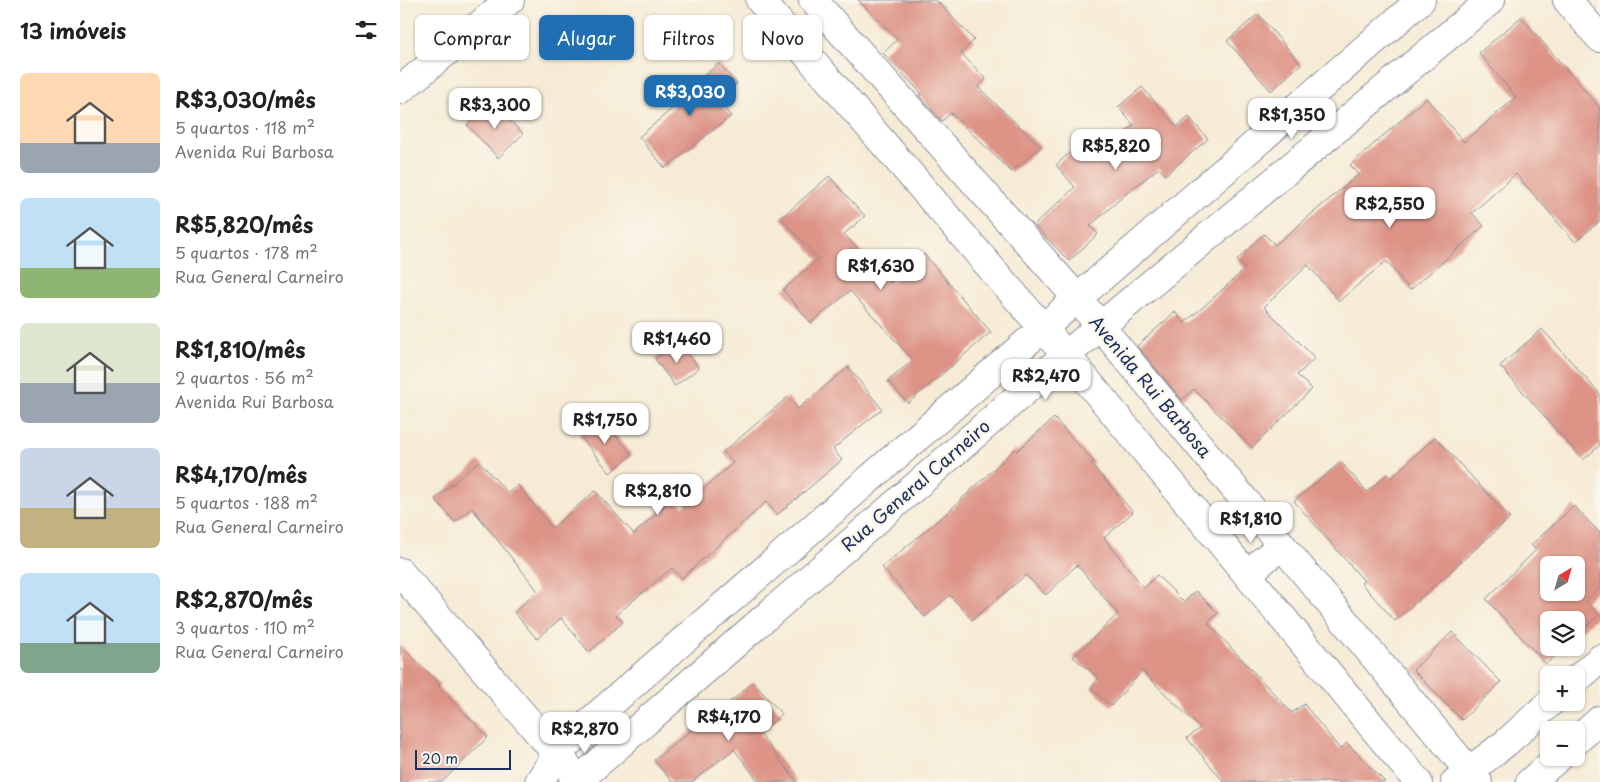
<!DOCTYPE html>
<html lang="pt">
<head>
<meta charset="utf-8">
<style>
	:root { --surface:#fff; --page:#f6f6f6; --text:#222; --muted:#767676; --accent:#1f6fb2 }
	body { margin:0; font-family:"Playpen Sans",sans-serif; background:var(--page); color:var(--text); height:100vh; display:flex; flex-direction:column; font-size:19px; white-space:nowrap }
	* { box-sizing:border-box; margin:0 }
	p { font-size:16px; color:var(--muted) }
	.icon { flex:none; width:28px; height:28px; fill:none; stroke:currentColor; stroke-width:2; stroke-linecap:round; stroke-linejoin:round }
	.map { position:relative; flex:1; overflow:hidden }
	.details { display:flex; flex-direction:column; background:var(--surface); width:400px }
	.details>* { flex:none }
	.hud { position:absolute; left:15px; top:15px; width:475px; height:45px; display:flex; gap:10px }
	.needle { width:32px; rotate:37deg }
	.buttons { position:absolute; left:1140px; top:556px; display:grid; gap:10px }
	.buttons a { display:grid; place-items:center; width:45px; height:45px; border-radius:8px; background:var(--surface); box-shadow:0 1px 4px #0004; font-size:25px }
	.scale { position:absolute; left:15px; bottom:12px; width:96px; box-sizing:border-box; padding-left:5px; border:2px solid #1b2f5e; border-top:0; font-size:14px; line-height:18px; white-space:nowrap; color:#1b2f5e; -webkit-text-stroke:4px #fbf7ec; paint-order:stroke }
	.price { position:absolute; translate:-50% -42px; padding:0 11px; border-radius:10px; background:#fff; color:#222; font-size:16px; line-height:32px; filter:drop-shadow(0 1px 2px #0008) }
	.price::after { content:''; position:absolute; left:50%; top:30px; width:15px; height:11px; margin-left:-8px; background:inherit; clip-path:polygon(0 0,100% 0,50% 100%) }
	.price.on { background:var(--accent); color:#fff }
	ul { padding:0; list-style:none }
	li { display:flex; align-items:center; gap:15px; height:125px; padding:0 20px }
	li span { display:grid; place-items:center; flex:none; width:140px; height:100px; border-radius:8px; color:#555 }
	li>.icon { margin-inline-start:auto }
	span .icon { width:60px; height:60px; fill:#fffc; stroke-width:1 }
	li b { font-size:21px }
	h2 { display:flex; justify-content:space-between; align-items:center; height:60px; padding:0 20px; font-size:21px }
	.chip { padding:0 18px; border-radius:8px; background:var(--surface); box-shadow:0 1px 4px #0004; font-size:18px; line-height:45px }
	.chip.on { background:var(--accent); color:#fff }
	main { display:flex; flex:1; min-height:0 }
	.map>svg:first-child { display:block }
	.building { fill:#dd9487; fill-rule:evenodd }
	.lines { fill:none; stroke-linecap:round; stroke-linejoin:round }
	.minor-casing { stroke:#888d9a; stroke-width:30 }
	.minor { stroke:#fff; stroke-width:28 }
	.labels { text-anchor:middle; stroke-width:5; stroke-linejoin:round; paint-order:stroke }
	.street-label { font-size:18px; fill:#1b2f5e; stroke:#fbf7ec }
</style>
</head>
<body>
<main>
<section class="details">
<h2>13 imóveis<svg class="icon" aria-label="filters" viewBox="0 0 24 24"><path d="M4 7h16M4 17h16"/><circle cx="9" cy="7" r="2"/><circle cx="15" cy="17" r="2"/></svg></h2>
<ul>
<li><span style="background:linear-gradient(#ffd9b3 70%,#9aa5b1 0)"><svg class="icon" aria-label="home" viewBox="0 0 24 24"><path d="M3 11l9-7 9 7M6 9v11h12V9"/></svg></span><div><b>R$3,030/mês</b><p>5 quartos · 118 m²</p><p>Avenida Rui Barbosa</p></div></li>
<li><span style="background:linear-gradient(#bfe0f5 70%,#8fb573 0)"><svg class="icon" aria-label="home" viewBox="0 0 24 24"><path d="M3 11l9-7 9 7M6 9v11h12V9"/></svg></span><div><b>R$5,820/mês</b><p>5 quartos · 178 m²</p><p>Rua General Carneiro</p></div></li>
<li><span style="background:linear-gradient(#dfe7d0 60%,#9aa5b1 0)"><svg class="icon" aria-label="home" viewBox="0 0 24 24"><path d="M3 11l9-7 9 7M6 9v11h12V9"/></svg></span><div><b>R$1,810/mês</b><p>2 quartos · 56 m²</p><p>Avenida Rui Barbosa</p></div></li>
<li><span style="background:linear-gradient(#c9d6e8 60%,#c2b280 0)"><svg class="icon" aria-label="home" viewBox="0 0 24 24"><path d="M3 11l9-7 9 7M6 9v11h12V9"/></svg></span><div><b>R$4,170/mês</b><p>5 quartos · 188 m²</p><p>Rua General Carneiro</p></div></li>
<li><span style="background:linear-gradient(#bfe0f5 70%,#7fa58c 0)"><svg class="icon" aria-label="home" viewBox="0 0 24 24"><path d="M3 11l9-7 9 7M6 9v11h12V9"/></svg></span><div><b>R$2,870/mês</b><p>3 quartos · 110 m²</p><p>Rua General Carneiro</p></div></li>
</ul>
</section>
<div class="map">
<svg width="1200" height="782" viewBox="0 0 1200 782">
	<rect width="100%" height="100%" fill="#fbf7ec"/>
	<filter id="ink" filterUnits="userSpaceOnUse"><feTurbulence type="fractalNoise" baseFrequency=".02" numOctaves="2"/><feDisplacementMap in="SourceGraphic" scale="10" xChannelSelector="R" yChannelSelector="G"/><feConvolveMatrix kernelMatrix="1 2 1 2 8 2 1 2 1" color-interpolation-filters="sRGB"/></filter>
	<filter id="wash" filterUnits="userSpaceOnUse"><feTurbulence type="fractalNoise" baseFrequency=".0096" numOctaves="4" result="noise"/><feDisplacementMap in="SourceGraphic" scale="20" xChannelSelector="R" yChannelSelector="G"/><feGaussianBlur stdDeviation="1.12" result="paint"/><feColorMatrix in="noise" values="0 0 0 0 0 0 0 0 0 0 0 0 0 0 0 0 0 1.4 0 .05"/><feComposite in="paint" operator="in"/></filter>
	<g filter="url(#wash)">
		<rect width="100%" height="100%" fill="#f6ebd5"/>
		<g id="blocks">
			<!-- building -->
			<g class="building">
				<polygon points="458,0 536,0 574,40 561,53 586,79 578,87 641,147 611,172 551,113 542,121 519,96 521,93 483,53 498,39"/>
				<polygon points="858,14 901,64 871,91 827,41"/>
				<polygon points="1121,17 1200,108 1200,221 1175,242 1116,174 1072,213 1084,226 1010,290 986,261 939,301 908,265 864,307 915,358 897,375 912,389 852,448 794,389 782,400 737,346 775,312 784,323 802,308 845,269 837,260 864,234 875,245 959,174 950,165 1026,98 1064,142 1116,97 1079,53"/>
				<polygon points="319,63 337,84 317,101 331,116 265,168 239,137 274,107 271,104"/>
				<polygon points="742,87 777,127 789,117 808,139 765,175 759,168 729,191 690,226 698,234 669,261 634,225 675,187 656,165 679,144 693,160 734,125 718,107"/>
				<polygon points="91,101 123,134 98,158 67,125"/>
				<polygon points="429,176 465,216 444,234 491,283 524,254 591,332 508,403 488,381 513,360 450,291 411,323 383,290 418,259 381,218"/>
				<polygon points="1142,329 1200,394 1200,445 1183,460 1100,366"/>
				<polygon points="279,341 299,368 275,386 255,359"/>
				<polygon points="448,367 482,409 433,449 442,460 377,515 366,502 282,578 272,568 216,615 223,622 189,652 161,618 137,639 114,612 138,591 72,508 55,522 35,499 79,461 108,493 118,485 152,528 195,491 234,534 274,497 283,507 333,463 323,452 388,397 398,409"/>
				<polygon points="201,417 232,455 210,473 179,435"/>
				<polygon points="654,418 694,462 691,464 733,512 704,538 744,588 757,575 784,602 796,591 818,613 808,623 892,713 904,704 940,749 947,743 985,782 824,782 787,738 800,728 742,671 711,706 691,688 699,678 673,657 718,614 677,565 646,595 626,575 572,620 550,595 525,617 482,567 548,512 615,449 617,451"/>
				<polygon points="1035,437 1110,518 995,621 961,583 964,581 894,501 941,462 967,492 987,474 991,478"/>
				<path d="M1174 506 1200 533V588L1186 601 1199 615 1176 636V620H1149V648H1164L1146 664 1086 599 1136 550 1131 545ZM1149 565H1176V592H1149Z"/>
				<polygon points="1052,632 1101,682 1062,720 1013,670"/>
				<polygon points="0,645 40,684 38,686 88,737 42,782 0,782"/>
				<polygon points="353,682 382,714 360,734 397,782 359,782 334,749 292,782 272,782 254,760 311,715 312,718"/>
			</g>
		</g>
	</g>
	<g filter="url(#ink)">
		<use href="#blocks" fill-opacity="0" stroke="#888d9a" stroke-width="1"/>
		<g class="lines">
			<defs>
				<g id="minor">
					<polyline points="360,0 666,355 1018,782"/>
					<polyline points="413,0 677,298 1078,782"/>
					<polyline points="1167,0 1200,38"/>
					<polyline points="0,90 110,0"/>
					<polyline points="0,572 168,767"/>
					<polyline points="847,574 882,545"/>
					<polyline points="1176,680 1200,659"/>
					<polyline points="1176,741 1200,720"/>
					<polyline points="139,782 156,755 194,718 1021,0"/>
					<polyline points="173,782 180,779 666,355 1091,0"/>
					<polyline points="1055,782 1107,742 1151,702"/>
					<polyline points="1130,782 1158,758"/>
				</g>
			</defs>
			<!-- minor casing -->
			<use href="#minor" class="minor-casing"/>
			<!-- minor -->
			<use href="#minor" class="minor"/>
		</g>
	</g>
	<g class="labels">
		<!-- street labels -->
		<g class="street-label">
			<text transform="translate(750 387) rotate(50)" y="6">Avenida Rui Barbosa</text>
			<text transform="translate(516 486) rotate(-41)" y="6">Rua General Carneiro</text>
		</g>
	</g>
</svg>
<div class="buttons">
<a><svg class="needle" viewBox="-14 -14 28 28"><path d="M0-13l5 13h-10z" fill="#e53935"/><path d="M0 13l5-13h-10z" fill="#767676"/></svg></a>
<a><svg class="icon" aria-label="layers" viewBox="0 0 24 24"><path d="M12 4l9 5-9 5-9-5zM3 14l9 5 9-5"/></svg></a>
<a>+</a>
<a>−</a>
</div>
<div class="scale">20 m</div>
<b class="price on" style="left:290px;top:117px">R$3,030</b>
<b class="price" style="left:95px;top:130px">R$3,300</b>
<b class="price" style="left:892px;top:140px">R$1,350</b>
<b class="price" style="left:716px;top:171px">R$5,820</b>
<b class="price" style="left:990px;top:229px">R$2,550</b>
<b class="price" style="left:481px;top:291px">R$1,630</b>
<b class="price" style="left:277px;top:364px">R$1,460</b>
<b class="price" style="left:646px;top:401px">R$2,470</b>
<b class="price" style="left:205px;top:445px">R$1,750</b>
<b class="price" style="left:258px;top:516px">R$2,810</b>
<b class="price" style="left:851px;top:544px">R$1,810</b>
<b class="price" style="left:329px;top:742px">R$4,170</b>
<b class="price" style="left:185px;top:754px">R$2,870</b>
<div class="hud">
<a class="chip">Comprar</a>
<a class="chip on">Alugar</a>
<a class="chip">Filtros</a>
<a class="chip">Novo</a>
</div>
</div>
</main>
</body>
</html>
